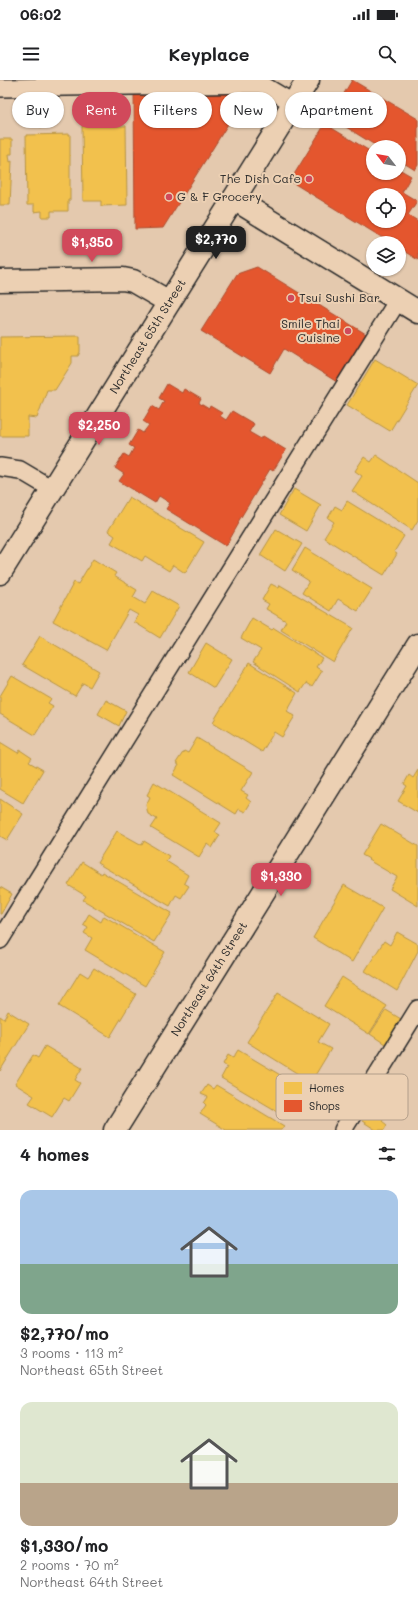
<!DOCTYPE html>
<html lang="en">
<head>
<meta charset="utf-8">
<style>
	:root { --surface:#fff; --page:#f6f6f6; --text:#202124; --muted:#757577; --accent:#d1495b }
	body { margin:0; font-family:Mali,sans-serif; background:var(--page); color:var(--text); height:100vh; display:flex; flex-direction:column; font-size:15px; white-space:nowrap }
	* { box-sizing:border-box; margin:0 }
	p { font-size:13px; color:var(--muted) }
	.icon { flex:none; width:22px; height:22px; fill:none; stroke:currentColor; stroke-width:2; stroke-linecap:round; stroke-linejoin:round }
	.map { position:relative; height:1050px; overflow:hidden }
	.side { display:flex; flex-direction:column; background:var(--surface); flex:1 }
	.side>* { flex:none }
	.top-card { position:absolute; left:12px; top:12px; width:394px; height:36px; display:flex; gap:8px }
	.needle { width:26px; rotate:301deg }
	.controls { position:absolute; left:366px; top:60px; display:grid; gap:8px }
	.controls a { display:grid; place-items:center; width:40px; height:40px; border-radius:50%; background:var(--surface); box-shadow:0 1px 3px #0004; font-size:20px }
	.price { position:absolute; translate:-50% -34px; padding:0 9px; border-radius:8px; background:var(--accent); color:#fff; font-size:13px; line-height:26px; filter:drop-shadow(0 1px 2px #0008) }
	.price::after { content:''; position:absolute; left:50%; top:24px; width:12px; height:9px; margin-left:-6px; background:inherit; clip-path:polygon(0 0,100% 0,50% 100%) }
	.price.on { background:#222; color:#fff }
	ul { padding:0; list-style:none }
	li { display:grid; align-content:center; gap:8px; height:212px; padding:0 20px }
	li span { display:grid; place-items:center; height:124px; border-radius:12px; color:#555 }
	li>.icon { margin-inline-start:auto }
	span .icon { width:72px; height:72px; fill:#fffc; stroke-width:1 }
	li b { font-size:17px }
	h2 { display:flex; justify-content:space-between; align-items:center; height:48px; padding:0 20px; font-size:17px }
	.tag { padding:0 14px; border-radius:18px; background:var(--surface); box-shadow:0 1px 3px #0004; font-size:14px; line-height:36px }
	.tag.on { background:var(--accent); color:#fff }
	.status { display:flex; justify-content:space-between; align-items:center; height:28px; padding:0 20px; background:var(--surface); direction:ltr }
	.status svg { height:11px; fill:currentColor }
	header { display:flex; justify-content:space-between; align-items:center; height:52px; padding:0 20px; background:var(--surface); font-size:18px; font-weight:700 }
	.map>svg:first-child { display:block }
	.homes { fill:#f2c14e; stroke:#b69444 }
	.shops { fill:#e4572e; stroke:#ac4a2d; fill-rule:evenodd }
	.lines { fill:none; stroke-linecap:round; stroke-linejoin:round }
	.service-casing { stroke:#2b2b2b; stroke-width:20 }
	.minor-casing { stroke:#2b2b2b; stroke-width:25 }
	.tertiary-casing { stroke:#2b2b2b; stroke-width:25 }
	.secondary-casing { stroke:#2b2b2b; stroke-width:25 }
	.service { stroke:#ecd0b3; stroke-width:17 }
	.minor { stroke:#ecd0b3; stroke-width:22 }
	.tertiary { stroke:#ecd0b3; stroke-width:22 }
	.secondary { stroke:#ecd0b3; stroke-width:22 }
	.poi-dot { fill:#d1495b; stroke:#ecd0b3; stroke-width:1.5 }
	.labels { text-anchor:middle; stroke-width:4; stroke-linejoin:round; paint-order:stroke }
	.poi-label { font-size:12px; fill:#2b2b2b; stroke:#ecd0b3; text-anchor:end }
	.street-label { font-size:12px; fill:#2b2b2b; stroke:#ecd0b3 }
	.key { fill:#ecd0b3; stroke:#b29e8a; stroke-width:1 }
	.key-label { font-size:11px; fill:#2b2b2b }
</style>
</head>
<body>
<div class="status"><b>06:02</b><svg viewBox="0 0 49 12"><path d="M0 12V9h3v3zM5 12V6h3v6zM10 12V3h3v9zM15 12V0h3v12zM26 1h20v11H26zM47 4h2v5h-2z"/></svg></div>
<header><svg class="icon" aria-label="menu" viewBox="0 0 24 24"><path d="M4 6h16M4 12h16M4 18h16"/></svg>Keyplace<svg class="icon" aria-label="search" viewBox="0 0 24 24"><circle cx="10" cy="10" r="6"/><path d="M15 15l6 6"/></svg></header>
<div class="map">
<svg width="418" height="1050" viewBox="0 0 418 1050">
	<rect width="100%" height="100%" fill="#e4c9ae"/>
	<filter id="ink" filterUnits="userSpaceOnUse"><feTurbulence type="fractalNoise" baseFrequency=".025" numOctaves="2"/><feDisplacementMap in="SourceGraphic" scale="8" xChannelSelector="R" yChannelSelector="G"/><feConvolveMatrix kernelMatrix="1 2 1 2 8 2 1 2 1" color-interpolation-filters="sRGB"/></filter>
	<g filter="url(#ink)">
		<!-- homes -->
		<g class="homes">
			<polygon points="47,11 48,47 40,47 40,42 22,43 20,12"/>
			<polygon points="82,46 126,46 127,125 101,126 101,121 83,121"/>
			<polygon points="70,54 70,120 68,120 68,131 51,131 51,137 42,137 42,131 34,132 34,125 27,125 26,55"/>
			<polygon points="0,59 12,59 12,74 9,74 10,82 12,81 10,125 0,125"/>
			<polygon points="80,256 80,272 78,276 72,276 72,283 55,310 47,310 37,338 28,337 28,356 0,356 0,257"/>
			<polygon points="375,279 418,305 390,351 347,325"/>
			<polygon points="376,375 418,403 418,440 412,450 352,411 362,396 355,391 364,377 371,382"/>
			<polygon points="294,409 321,425 306,451 279,435"/>
			<polygon points="129,417 204,462 185,493 173,485 169,491 145,476 142,481 111,463 115,456 108,451"/>
			<polygon points="347,421 404,456 394,472 397,474 384,495 324,458 334,442 328,438 335,426 342,430"/>
			<polygon points="276,449 302,464 285,491 260,475"/>
			<polygon points="305,468 372,509 358,531 338,519 331,531 302,513 309,501 292,490"/>
			<polygon points="93,479 116,493 114,496 137,510 133,517 145,524 153,511 179,526 160,558 134,542 138,535 129,530 106,570 53,541 74,502 78,504"/>
			<polygon points="271,504 279,508 280,505 353,548 333,582 281,550 286,541 266,529 269,524 262,520"/>
			<polygon points="252,538 272,550 274,548 322,578 316,587 322,591 312,607 306,603 300,612 253,582 261,570 241,558"/>
			<polygon points="40,556 99,591 90,607 83,603 75,616 22,585"/>
			<polygon points="206,563 232,579 214,608 189,592"/>
			<polygon points="249,583 297,613 287,631 295,636 282,657 274,652 262,672 213,642"/>
			<polygon points="12,596 51,619 48,623 53,626 35,655 0,634 0,616"/>
			<polygon points="106,620 126,631 119,646 98,634"/>
			<polygon points="197,658 253,692 241,711 248,715 246,718 251,722 245,732 239,729 236,734 173,695 179,685 176,683 184,671 188,673"/>
			<polygon points="0,662 18,673 20,670 32,678 29,682 43,690 23,723 0,709"/>
			<polygon points="418,690 418,733 398,721 407,706 404,704 409,695 413,698"/>
			<polygon points="154,702 221,743 215,752 220,755 212,768 207,764 199,777 151,748 157,739 148,734 146,725 150,717 147,715"/>
			<polygon points="0,719 23,734 7,760 0,756"/>
			<polygon points="381,744 418,766 418,826 390,809 397,797 368,780 369,779 362,775"/>
			<polygon points="117,751 142,765 144,761 169,776 166,781 188,795 184,803 189,806 181,818 176,815 170,826 97,783"/>
			<polygon points="82,782 101,794 102,792 172,833 154,862 83,820 86,816 68,805"/>
			<polygon points="344,805 383,828 352,882 313,858"/>
			<polygon points="0,807 12,814 1,834 0,834"/>
			<polygon points="89,834 101,842 104,836 165,872 145,906 85,870 92,858 84,853 88,847 83,844"/>
			<polygon points="397,852 418,864 418,871 397,911 365,891 384,861 390,865"/>
			<polygon points="94,888 136,914 110,957 59,926 80,892 88,897"/>
			<polygon points="342,897 387,926 369,954 324,926"/>
			<polygon points="278,913 329,944 318,962 331,969 311,1002 247,962"/>
			<polygon points="386,930 401,939 385,964 370,954"/>
			<polygon points="8,931 29,944 0,991 0,936 4,939"/>
			<polygon points="45,966 82,988 75,1000 80,1003 69,1021 64,1018 52,1037 29,1023 34,1016 15,1004 33,975 38,978"/>
			<polygon points="238,970 304,1009 287,1037 221,998 227,987 223,984 228,975 233,978"/>
			<polygon points="207,1005 213,1009 216,1005 284,1046 281,1050 226,1050 200,1034 206,1025 204,1023 208,1017 201,1014"/>
			<polygon points="376,1018 391,1027 382,1041 387,1045 384,1050 376,1050 362,1041"/>
		</g>
		<!-- shops -->
		<g class="shops">
			<polygon points="352,0 418,39 418,85 415,90 399,80 399,67 378,67 330,37"/>
			<polygon points="173,7 248,12 163,148 135,149 134,10 161,27"/>
			<path d="M325 44 373 73V93H399V89L411 96 402 112 417 121 408 135 418 141V180L399 168V163H391L290 101ZM373 115H399V141H373Z"/>
			<polygon points="257,187 366,254 337,302 284,269 270,293 201,251 237,194"/>
			<polygon points="167,304 182,313 184,309 201,319 199,323 209,329 210,326 222,333 220,336 226,340 232,331 254,344 249,352 261,359 263,356 286,370 273,391 270,389 238,442 239,443 226,466 166,429 170,423 159,416 155,423 119,401 124,394 115,388 124,374 129,377 134,368 129,365 138,350 143,353 149,345 143,341 152,326 159,330 164,321 159,318"/>
		</g>
		<g class="lines">
			<defs>
				<g id="service">
					<polyline points="0,8 261,4 293,23"/>
					<polyline points="0,387 20,390 52,409"/>
					<polyline points="0,860 398,220"/>
					<polyline points="343,1050 418,929"/>
				</g>
				<g id="minor">
					<path id="s1" d="M115 1050 418 565"/>
				</g>
				<g id="tertiary">
					<polyline points="234,119 418,232"/>
					<polyline points="0,201 123,199 133,201 169,222"/>
				</g>
				<g id="secondary">
					<path id="s2" d="M0 493 308 0"/>
				</g>
			</defs>
			<!-- service casing -->
			<use href="#service" class="service-casing"/>
			<!-- minor casing -->
			<use href="#minor" class="minor-casing"/>
			<!-- tertiary casing -->
			<use href="#tertiary" class="tertiary-casing"/>
			<!-- secondary casing -->
			<use href="#secondary" class="secondary-casing"/>
			<!-- service -->
			<use href="#service" class="service"/>
			<!-- minor -->
			<use href="#minor" class="minor"/>
			<!-- tertiary -->
			<use href="#tertiary" class="tertiary"/>
			<!-- secondary -->
			<use href="#secondary" class="secondary"/>
		</g>
	</g>
	<!-- markers -->
	<g class="poi-dot">
		<circle cx="309" cy="99" r="4"/>
		<circle cx="169" cy="117" r="4"/>
		<circle cx="291" cy="218" r="4"/>
		<circle cx="348" cy="251" r="4"/>
	</g>
	<g class="labels">
		<!-- poi labels -->
		<g class="poi-label">
			<text x="301" y="103">The Dish Cafe</text>
			<text x="177" y="121" text-anchor="start">G &amp; F Grocery</text>
			<text x="299" y="222" text-anchor="start">Tsui Sushi Bar</text>
			<text x="340" y="248">Smile Thai<tspan x="340" dy="14">Cuisine</tspan></text>
		</g>
		<!-- street labels -->
		<g class="street-label">
			<text dy="4" stroke="none"><textPath href="#s2" startOffset="279">Northeast 65th Street</textPath></text>
			<text dy="4" stroke="none"><textPath href="#s1" startOffset="178">Northeast 64th Street</textPath></text>
		</g>
	</g>
	<!-- legend -->
	<rect x="276" y="994" width="132" height="46" rx="6" class="key"/>
	<rect x="284" y="1002" width="18" height="12" fill="#f2c14e"/>
	<rect x="284" y="1020" width="18" height="12" fill="#e4572e"/>
	<g class="key-label">
		<text x="309" y="1012">Homes</text>
		<text x="309" y="1030">Shops</text>
	</g>
</svg>
<div class="controls">
<a><svg class="needle" viewBox="-14 -14 28 28"><path d="M0-13l5 13h-10z" fill="#e53935"/><path d="M0 13l5-13h-10z" fill="#757577"/></svg></a>
<a><svg class="icon" aria-label="locate" viewBox="0 0 24 24"><circle cx="12" cy="12" r="6"/><path d="M12 2v4M12 18v4M2 12h4M18 12h4"/></svg></a>
<a><svg class="icon" aria-label="layers" viewBox="0 0 24 24"><path d="M12 4l9 5-9 5-9-5zM3 14l9 5 9-5"/></svg></a>
</div>
<b class="price on" style="left:216px;top:180px">$2,770</b>
<b class="price" style="left:92px;top:183px">$1,350</b>
<b class="price" style="left:99px;top:366px">$2,250</b>
<b class="price" style="left:281px;top:817px">$1,330</b>
<div class="top-card">
<a class="tag">Buy</a>
<a class="tag on">Rent</a>
<a class="tag">Filters</a>
<a class="tag">New</a>
<a class="tag">Apartment</a>
</div>
</div>
<section class="side">
<h2>4 homes<svg class="icon" aria-label="filters" viewBox="0 0 24 24"><path d="M4 7h16M4 17h16"/><circle cx="9" cy="7" r="2"/><circle cx="15" cy="17" r="2"/></svg></h2>
<ul>
<li><span style="background:linear-gradient(#a9c7e8 60%,#7fa58c 0)"><svg class="icon" aria-label="home" viewBox="0 0 24 24"><path d="M3 11l9-7 9 7M6 9v11h12V9"/></svg></span><div><b>$2,770/mo</b><p>3 rooms · 113 m²</p><p>Northeast 65th Street</p></div></li>
<li><span style="background:linear-gradient(#dfe7d0 65%,#b9a48a 0)"><svg class="icon" aria-label="home" viewBox="0 0 24 24"><path d="M3 11l9-7 9 7M6 9v11h12V9"/></svg></span><div><b>$1,330/mo</b><p>2 rooms · 70 m²</p><p>Northeast 64th Street</p></div></li>
</ul>
</section>
</body>
</html>
